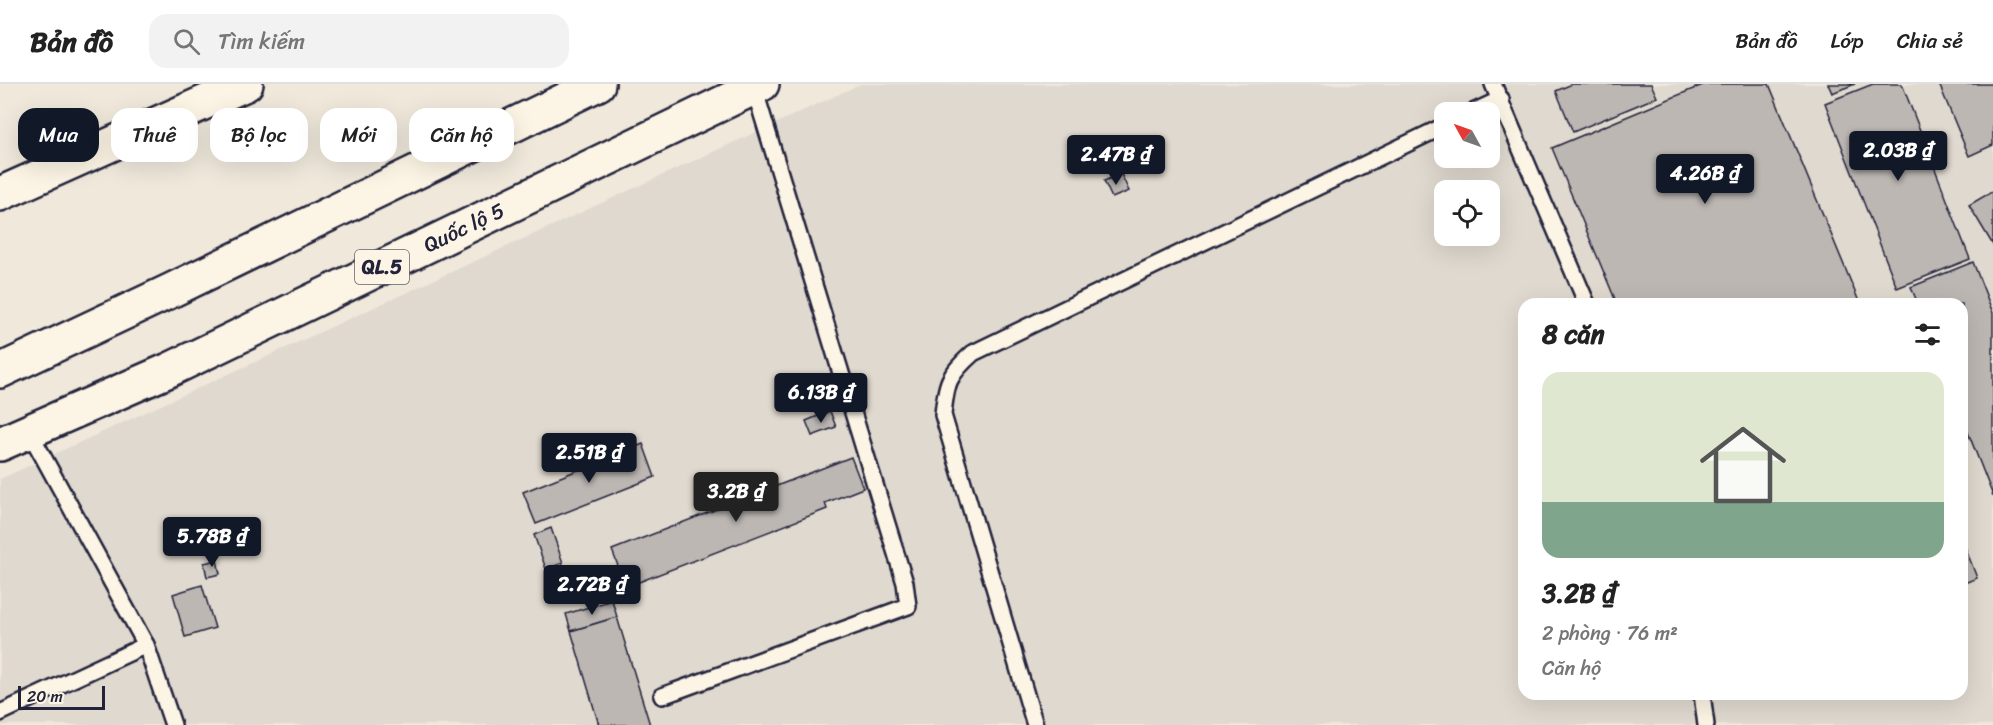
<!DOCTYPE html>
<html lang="vi">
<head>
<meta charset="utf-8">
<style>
	:root { --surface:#fff; --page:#f2f2f2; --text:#222; --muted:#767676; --line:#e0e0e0; --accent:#111827 }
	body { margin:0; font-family:Sriracha,sans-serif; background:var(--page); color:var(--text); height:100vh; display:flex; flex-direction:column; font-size:22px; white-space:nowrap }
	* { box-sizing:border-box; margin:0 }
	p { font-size:20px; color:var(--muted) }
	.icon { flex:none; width:33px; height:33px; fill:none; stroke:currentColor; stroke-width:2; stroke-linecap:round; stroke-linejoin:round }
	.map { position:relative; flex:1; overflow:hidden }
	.side { position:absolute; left:1518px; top:214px; width:450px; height:402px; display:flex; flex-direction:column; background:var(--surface); border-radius:18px; box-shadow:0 6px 24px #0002 }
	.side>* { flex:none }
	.hud { position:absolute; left:18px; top:24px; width:570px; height:54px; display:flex; gap:12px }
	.needle { width:39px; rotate:310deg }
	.fabs { position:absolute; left:1434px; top:18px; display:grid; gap:12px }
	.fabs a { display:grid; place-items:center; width:66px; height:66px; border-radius:12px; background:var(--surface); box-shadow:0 6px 24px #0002; font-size:30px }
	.scale { position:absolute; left:18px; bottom:15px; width:87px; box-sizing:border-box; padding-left:6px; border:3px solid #22223b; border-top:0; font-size:16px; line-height:21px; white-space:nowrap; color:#22223b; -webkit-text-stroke:4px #fcf5e5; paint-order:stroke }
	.price { position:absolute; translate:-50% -51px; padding:0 14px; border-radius:6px; background:var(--accent); color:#fff; font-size:20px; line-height:39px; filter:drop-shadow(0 2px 3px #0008) }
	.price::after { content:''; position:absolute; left:50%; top:36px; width:18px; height:14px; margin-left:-9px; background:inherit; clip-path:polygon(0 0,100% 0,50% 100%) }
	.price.current { background:#222; color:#fff }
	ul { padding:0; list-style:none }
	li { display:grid; align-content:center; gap:12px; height:318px; padding:0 24px }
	li span { display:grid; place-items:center; height:186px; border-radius:18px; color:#555 }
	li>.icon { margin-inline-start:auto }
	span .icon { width:108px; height:108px; fill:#fffc; stroke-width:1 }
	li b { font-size:26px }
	h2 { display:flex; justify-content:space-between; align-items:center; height:72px; padding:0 24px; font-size:26px }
	.pill { padding:0 21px; border-radius:18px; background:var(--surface); box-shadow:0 6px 24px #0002; font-size:21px; line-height:54px }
	.pill.current { background:var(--accent); color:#fff }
	header { display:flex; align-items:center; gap:36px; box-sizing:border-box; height:84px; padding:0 30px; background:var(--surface); border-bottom:2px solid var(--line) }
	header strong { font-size:28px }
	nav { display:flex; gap:33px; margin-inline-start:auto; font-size:21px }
	.search { width:420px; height:54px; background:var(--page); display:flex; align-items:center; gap:15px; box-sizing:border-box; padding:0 21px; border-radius:18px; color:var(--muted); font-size:22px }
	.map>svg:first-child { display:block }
	.built { fill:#e0d9cf; fill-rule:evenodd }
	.building { fill:#bcb7b3; stroke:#22223b; stroke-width:1.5 }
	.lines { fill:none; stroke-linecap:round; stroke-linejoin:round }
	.service-casing { stroke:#22223b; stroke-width:20 }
	.trunk-casing { stroke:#22223b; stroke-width:38 }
	.service { stroke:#fcf5e5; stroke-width:15 }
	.trunk { stroke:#fcf5e5; stroke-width:33 }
	.labels { text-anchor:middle; stroke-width:5; stroke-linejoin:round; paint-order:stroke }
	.shield { fill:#fcf5e5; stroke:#63616e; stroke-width:1.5 }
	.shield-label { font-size:20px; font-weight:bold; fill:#22223b }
	.street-label { font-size:21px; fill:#22223b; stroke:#fcf5e5 }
</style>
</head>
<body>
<header>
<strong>Bản đồ</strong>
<div class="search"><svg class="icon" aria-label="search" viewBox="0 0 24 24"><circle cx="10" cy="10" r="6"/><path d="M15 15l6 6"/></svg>Tìm kiếm</div>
<nav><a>Bản đồ</a><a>Lớp</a><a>Chia sẻ</a></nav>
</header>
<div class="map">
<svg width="1993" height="641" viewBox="0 0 1993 641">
	<rect width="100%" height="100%" fill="#efe8db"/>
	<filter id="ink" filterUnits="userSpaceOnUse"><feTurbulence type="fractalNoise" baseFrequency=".0167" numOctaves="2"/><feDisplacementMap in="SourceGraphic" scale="12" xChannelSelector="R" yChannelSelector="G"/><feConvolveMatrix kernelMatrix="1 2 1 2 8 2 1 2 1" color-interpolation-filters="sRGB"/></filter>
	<g filter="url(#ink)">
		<!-- built -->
		<path class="built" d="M861 0H1993V641H0V395ZM1444 28H1490V74H1444ZM1444 106H1490V152H1444ZM1524 220H1962V610H1524Z"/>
		<!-- building -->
		<g class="building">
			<polygon points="1572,0 1651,0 1657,13 1573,48 1556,7"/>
			<polygon points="1705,0 1769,0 1860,220 1617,220 1552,64"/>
			<polygon points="1828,0 1855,0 1832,9"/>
			<polygon points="1873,0 1902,0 1970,175 1897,204 1825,19"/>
			<polygon points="1939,0 1993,0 1993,61 1969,72"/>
			<polygon points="1121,90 1129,107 1112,114 1104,97"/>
			<polygon points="1993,107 1993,161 1969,121"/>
			<polygon points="1973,178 1993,229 1993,412 1962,333 1962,220 1918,220 1911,203"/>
			<polygon points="830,327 836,343 812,352 806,337"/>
			<polygon points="643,360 655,393 536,440 523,408"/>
			<polygon points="851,373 863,404 825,419 827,425 626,503 612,466"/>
			<polygon points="551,444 563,479 546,485 534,451"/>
			<polygon points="1962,455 1977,494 1962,500"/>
			<polygon points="217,476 220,490 207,493 204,479"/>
			<polygon points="202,501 215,544 185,553 173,510"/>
			<polygon points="612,516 617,533 571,547 566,530"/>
			<polygon points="617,533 650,641 599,641 571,547"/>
		</g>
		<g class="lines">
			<defs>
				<g id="service">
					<polyline points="1493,0 1587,220"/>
					<polyline points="1473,28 1501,15"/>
					<polyline points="29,347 146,561 173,641"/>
					<polyline points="1702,610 1706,641"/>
					<polyline points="662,612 908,522 905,499 754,4"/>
					<polyline points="0,629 146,561"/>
					<path d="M1035 641 943 331C946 299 948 291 973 269L1444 42"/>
				</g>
				<g id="trunk">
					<polyline points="0,110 246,0"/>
					<polyline points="0,287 168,208 598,0"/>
					<path id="s1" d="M0 360 169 286 762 0"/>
				</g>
			</defs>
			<!-- service casing -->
			<use href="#service" class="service-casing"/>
			<!-- trunk casing -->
			<use href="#trunk" class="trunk-casing"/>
			<!-- service -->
			<use href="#service" class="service"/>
			<!-- trunk -->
			<use href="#trunk" class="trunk"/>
		</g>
	</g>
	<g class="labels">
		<!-- shield labels -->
		<rect class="shield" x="355" y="166" width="54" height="34" rx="4.5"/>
		<g class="shield-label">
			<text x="382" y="190">QL.5</text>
		</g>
		<!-- street labels -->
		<g class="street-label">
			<text dy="7" stroke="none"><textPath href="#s1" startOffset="512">Quốc lộ 5</textPath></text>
		</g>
	</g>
</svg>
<div class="fabs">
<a><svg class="needle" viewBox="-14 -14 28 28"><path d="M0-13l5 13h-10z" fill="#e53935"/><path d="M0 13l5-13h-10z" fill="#767676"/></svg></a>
<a><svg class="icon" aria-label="locate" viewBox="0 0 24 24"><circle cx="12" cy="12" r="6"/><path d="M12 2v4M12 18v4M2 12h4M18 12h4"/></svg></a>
</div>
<div class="scale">20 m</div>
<b class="price" style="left:1898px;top:98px">2.03B ₫</b>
<b class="price" style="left:1116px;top:102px">2.47B ₫</b>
<b class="price" style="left:1705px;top:121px">4.26B ₫</b>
<b class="price" style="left:821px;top:340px">6.13B ₫</b>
<b class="price" style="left:589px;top:400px">2.51B ₫</b>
<b class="price current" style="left:736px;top:439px">3.2B ₫</b>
<b class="price" style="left:212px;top:484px">5.78B ₫</b>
<b class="price" style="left:592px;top:532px">2.72B ₫</b>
<div class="hud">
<a class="pill current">Mua</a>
<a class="pill">Thuê</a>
<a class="pill">Bộ lọc</a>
<a class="pill">Mới</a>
<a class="pill">Căn hộ</a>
</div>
<section class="side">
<h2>8 căn<svg class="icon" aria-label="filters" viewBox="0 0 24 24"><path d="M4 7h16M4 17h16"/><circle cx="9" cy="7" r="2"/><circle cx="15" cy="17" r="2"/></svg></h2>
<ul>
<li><span style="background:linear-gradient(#dfe7d0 70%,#7fa58c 0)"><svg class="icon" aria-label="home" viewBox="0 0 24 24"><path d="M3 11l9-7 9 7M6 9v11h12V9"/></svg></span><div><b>3.2B ₫</b><p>2 phòng · 76 m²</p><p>Căn hộ</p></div></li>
</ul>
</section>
</div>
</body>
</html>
